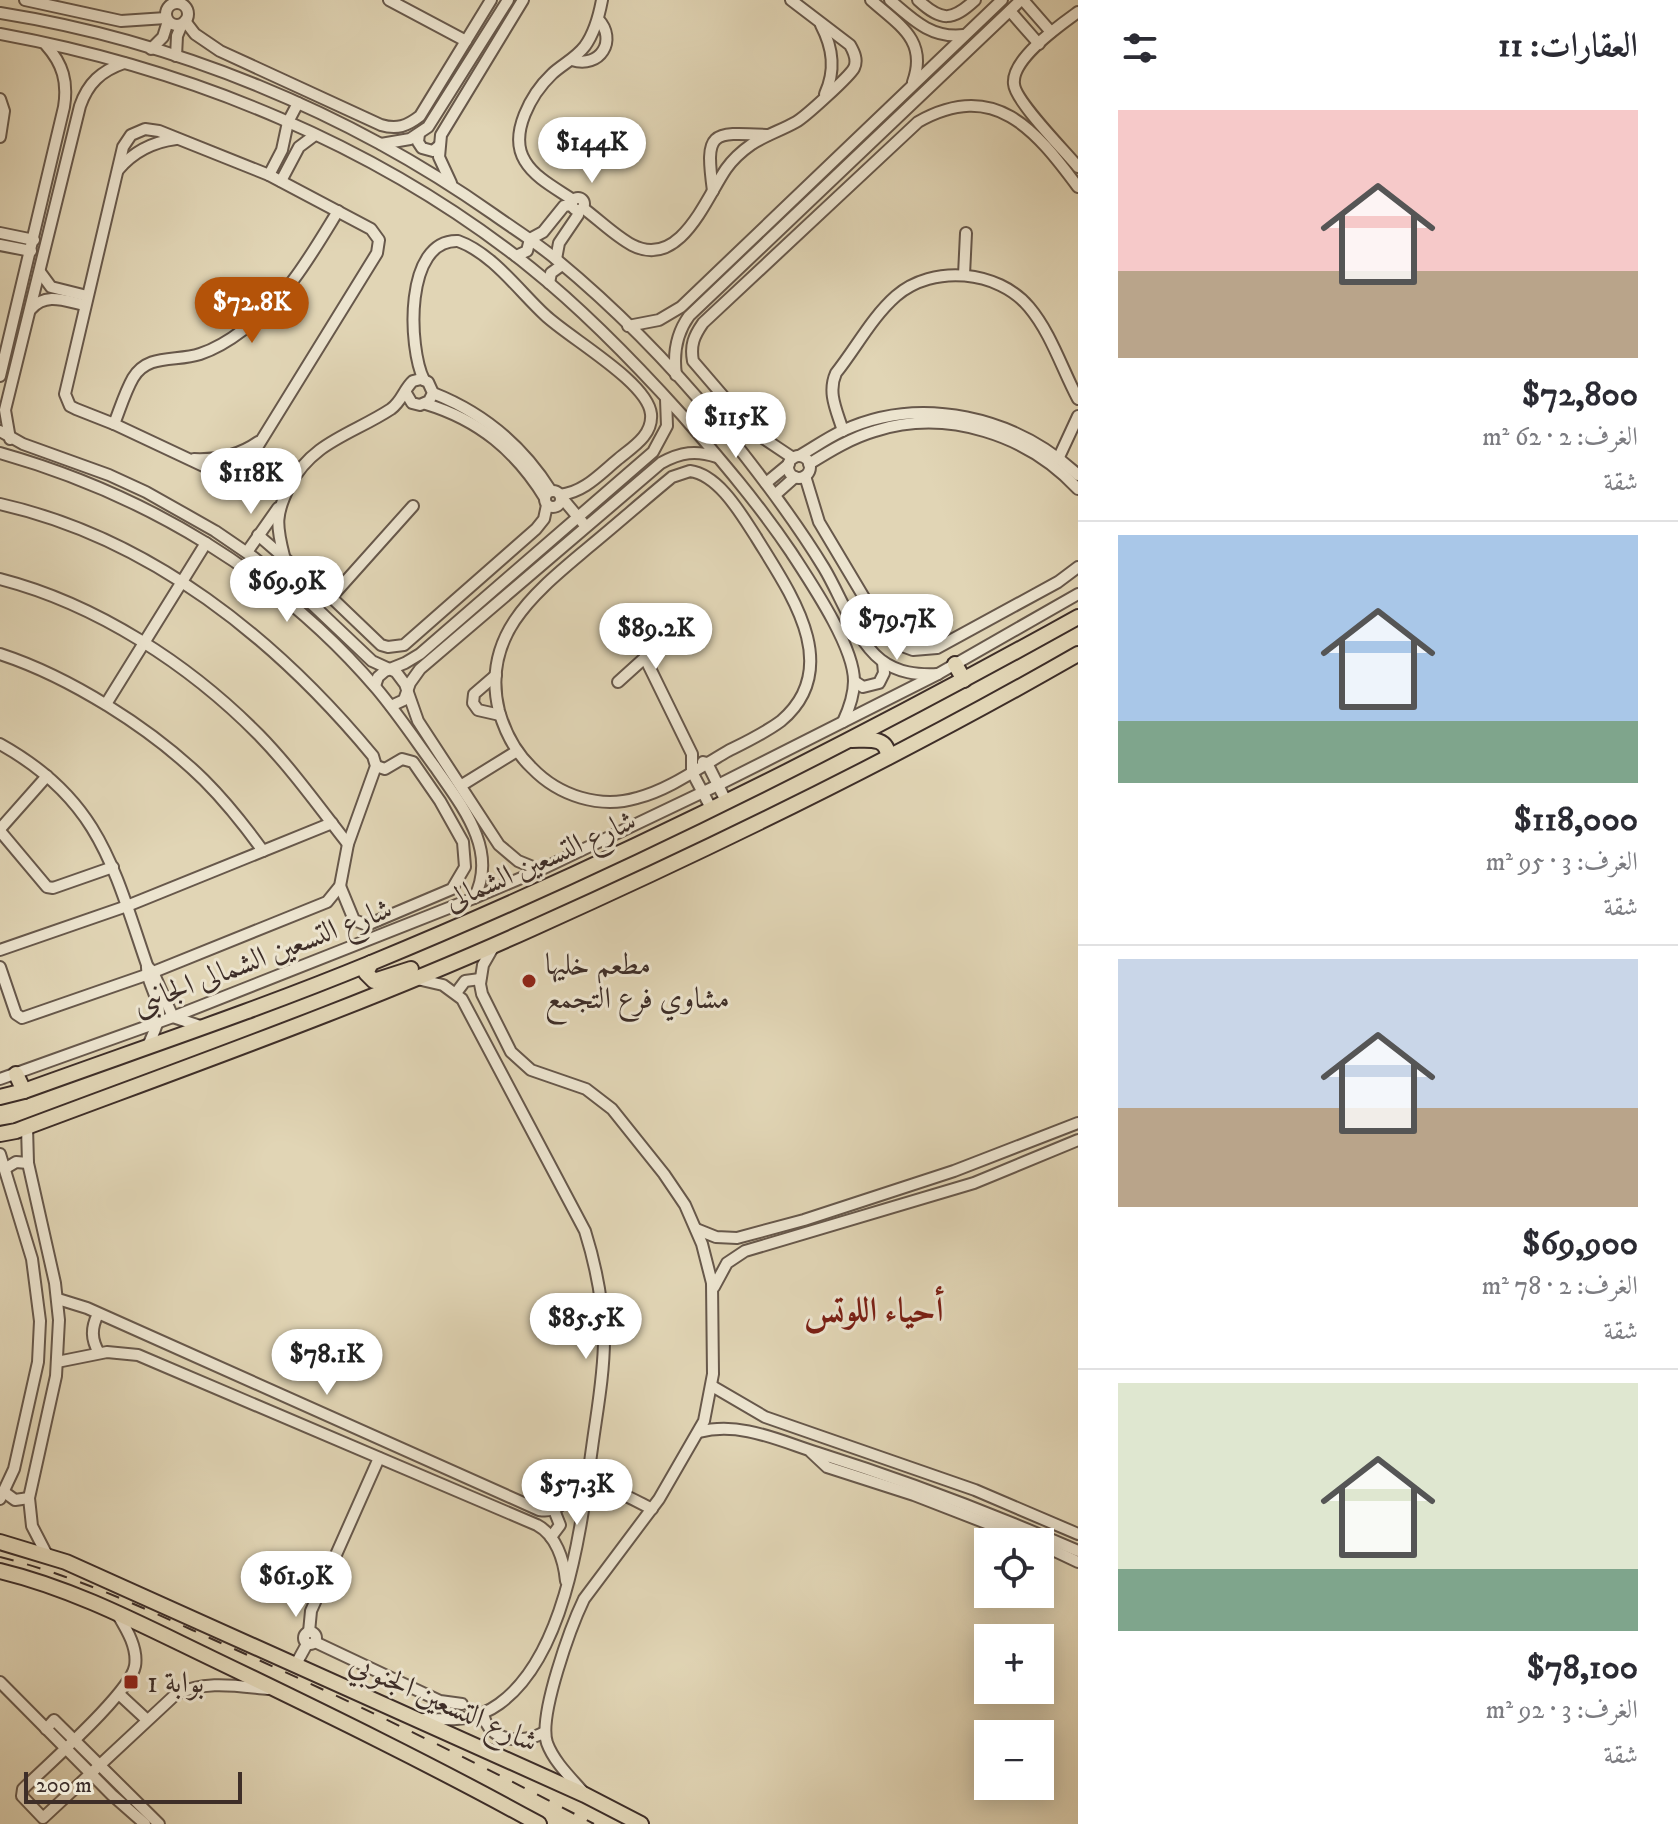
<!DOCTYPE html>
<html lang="ar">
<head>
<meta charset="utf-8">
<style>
	:root { --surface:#fff; --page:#f2f2f3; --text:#2b2b33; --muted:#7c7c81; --line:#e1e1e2; --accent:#b45309 }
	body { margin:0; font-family:"IM FELL DW Pica",Amiri,serif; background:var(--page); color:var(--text); direction:rtl; height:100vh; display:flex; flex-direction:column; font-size:30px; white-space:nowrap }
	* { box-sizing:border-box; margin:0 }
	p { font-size:26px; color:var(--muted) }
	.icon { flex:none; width:44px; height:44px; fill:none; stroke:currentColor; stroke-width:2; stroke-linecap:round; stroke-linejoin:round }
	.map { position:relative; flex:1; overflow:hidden; direction:ltr }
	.side { display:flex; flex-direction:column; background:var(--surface); width:600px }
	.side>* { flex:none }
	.controls { position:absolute; left:974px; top:1528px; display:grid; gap:16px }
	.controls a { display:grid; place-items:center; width:80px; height:80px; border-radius:0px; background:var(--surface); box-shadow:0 4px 20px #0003; font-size:40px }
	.scale { position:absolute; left:24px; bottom:20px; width:218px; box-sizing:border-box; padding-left:8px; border:4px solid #3e2e28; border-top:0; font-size:22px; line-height:28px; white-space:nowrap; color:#3e2e28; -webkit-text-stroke:6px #ece4cf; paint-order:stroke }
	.price { position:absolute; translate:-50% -68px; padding:0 18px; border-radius:28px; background:#fff; color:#222; font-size:26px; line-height:52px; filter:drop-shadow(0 2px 4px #0008) }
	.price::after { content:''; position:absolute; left:50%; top:48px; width:24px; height:18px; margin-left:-12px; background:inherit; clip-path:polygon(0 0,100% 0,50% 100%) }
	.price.selected { background:var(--accent); color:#fff }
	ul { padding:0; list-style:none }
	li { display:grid; align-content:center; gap:16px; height:424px; padding:0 40px }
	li+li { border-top:2px solid var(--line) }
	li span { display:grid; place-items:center; height:248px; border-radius:0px; color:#555 }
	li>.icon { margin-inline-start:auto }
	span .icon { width:144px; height:144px; fill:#fffc; stroke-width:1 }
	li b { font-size:34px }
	h2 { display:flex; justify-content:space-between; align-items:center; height:96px; padding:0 40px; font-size:34px }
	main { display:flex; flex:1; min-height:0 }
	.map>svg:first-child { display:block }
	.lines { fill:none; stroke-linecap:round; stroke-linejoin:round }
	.minor-casing { stroke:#67584b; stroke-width:14 }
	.major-casing { stroke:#3e2e28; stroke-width:18 }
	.minor { stroke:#ece4cf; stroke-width:10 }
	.major { stroke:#e1d5b5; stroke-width:14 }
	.rail { stroke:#3e2e28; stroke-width:2; stroke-dasharray:14 14; stroke-linecap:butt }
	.poi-dot { fill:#8f2418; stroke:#ece4cf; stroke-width:3 }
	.labels { text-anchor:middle; stroke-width:6; stroke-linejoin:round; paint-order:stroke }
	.street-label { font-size:30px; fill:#3e2e28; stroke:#ece4cf }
	.poi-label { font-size:30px; fill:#3e2e28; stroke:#ece4cf; text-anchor:start }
	.quarter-label { font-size:34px; font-weight:bold; fill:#7a1f14; stroke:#ece4cf }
</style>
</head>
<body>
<main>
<section class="side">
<h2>العقارات: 11<svg class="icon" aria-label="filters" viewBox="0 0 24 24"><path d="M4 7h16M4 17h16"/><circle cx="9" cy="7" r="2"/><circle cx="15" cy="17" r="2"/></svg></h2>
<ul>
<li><span style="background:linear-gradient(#f6c9c9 65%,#b9a48a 0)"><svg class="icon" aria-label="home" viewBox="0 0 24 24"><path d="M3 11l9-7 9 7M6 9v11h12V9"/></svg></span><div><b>$72,800</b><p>الغرف: 2 · 62 m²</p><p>شقة</p></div></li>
<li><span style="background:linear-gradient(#a9c7e8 75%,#7fa58c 0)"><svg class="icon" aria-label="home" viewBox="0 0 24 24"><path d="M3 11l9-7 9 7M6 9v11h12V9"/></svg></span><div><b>$118,000</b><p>الغرف: 3 · 95 m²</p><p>شقة</p></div></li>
<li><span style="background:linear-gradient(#c9d6e8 60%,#b9a48a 0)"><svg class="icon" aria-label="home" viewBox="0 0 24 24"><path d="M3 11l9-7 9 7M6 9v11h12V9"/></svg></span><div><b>$69,900</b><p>الغرف: 2 · 78 m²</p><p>شقة</p></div></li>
<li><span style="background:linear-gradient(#dfe7d0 75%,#7fa58c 0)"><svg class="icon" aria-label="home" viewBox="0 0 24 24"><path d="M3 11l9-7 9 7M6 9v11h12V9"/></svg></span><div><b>$78,100</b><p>الغرف: 3 · 92 m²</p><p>شقة</p></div></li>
</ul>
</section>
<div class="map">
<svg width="1078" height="1824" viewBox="0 0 1078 1824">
	<rect width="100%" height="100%" fill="#e1d5b5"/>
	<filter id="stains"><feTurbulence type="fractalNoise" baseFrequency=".0025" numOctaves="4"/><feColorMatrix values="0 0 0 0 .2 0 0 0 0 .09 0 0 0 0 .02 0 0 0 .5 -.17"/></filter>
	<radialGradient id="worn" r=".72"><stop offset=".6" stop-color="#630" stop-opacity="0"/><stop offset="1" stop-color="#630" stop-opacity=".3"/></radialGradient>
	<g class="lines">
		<defs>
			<g id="minor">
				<polyline points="25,0 121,21 166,18"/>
				<polyline points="389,0 466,41"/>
				<path d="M871 0C899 25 928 40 913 82"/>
				<path d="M890 0C913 20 932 39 964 35"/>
				<path d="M918 0C942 22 952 21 975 0"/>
				<polyline points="1023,0 1051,32"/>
				<circle cx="177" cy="14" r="11"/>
				<polyline points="1010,11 1039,44"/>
				<path d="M1078 12C1060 25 1011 59 1014 84 1015 101 1065 151 1078 167"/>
				<path d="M0 13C176 41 348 112 493 214 514 229 537 243 557 260 615 308 670 364 718 422 756 469 793 517 824 568 841 596 856 641 881 660 898 673 917 675 938 674"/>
				<path d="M185 21 195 34 220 51 381 125C397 130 407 126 420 116L491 0"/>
				<path d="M821 25C833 48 836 70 825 94"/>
				<path d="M0 34C191 69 379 146 531 268 586 312 635 363 682 415 721 460 758 503 791 552 811 583 854 646 854 681 854 696 849 709 843 722"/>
				<polyline points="151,49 163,37 168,21"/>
				<polyline points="176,56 177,36 182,24"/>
				<path d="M572 60C600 69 618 40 598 19"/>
				<polyline points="0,99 4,111 0,137"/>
				<path d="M145 129 159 131 269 175 371 229 379 240 377 253 248 462C239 473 228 476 214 471L114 424 76 409 70 406 65 394 123 147 131 135Z"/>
				<polyline points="419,134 418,142 422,148 433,151 439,146"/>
				<polyline points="381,144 410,139 428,127 508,0"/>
				<path d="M118 170C133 152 152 142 176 139"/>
				<polyline points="269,175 282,150 288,122 298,103"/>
				<polyline points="281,181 299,147 315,135"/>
				<polyline points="451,183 439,157 441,135 523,0"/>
				<path d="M713 191C705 131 710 132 768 135"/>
				<circle cx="578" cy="204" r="6"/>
				<path d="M573 200C557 189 535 178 525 161 508 134 532 93 552 74 563 64 576 58 585 46 595 32 599 16 602 0"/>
				<path d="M583 208C598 219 615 236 632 245 680 270 706 198 726 169 733 159 742 151 752 144 766 135 782 130 796 122 805 117 850 76 854 68 858 60 854 52 850 45L791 0"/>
				<polyline points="0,233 34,240"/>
				<polyline points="0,245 31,251"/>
				<polyline points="516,256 527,251 530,239 543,232 564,206 571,205"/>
				<polyline points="556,259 559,243 578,215 579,210"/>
				<polyline points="40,272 51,287 87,296"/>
				<polyline points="964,275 966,233"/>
				<polyline points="549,283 551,273 562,265"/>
				<path d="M31 309C46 292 65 301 85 305"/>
				<polyline points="628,326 659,320 681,307 1002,0"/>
				<path d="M676 375C673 353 676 334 689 316L1021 0"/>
				<path d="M0 376 64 107C68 82 63 64 46 45"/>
				<path d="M424 380C408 348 404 239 458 241 492 253 520 292 545 315 569 338 648 382 651 414 653 436 631 448 617 460 599 475 584 492 560 495"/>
				<path d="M433 393C484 413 522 445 551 491"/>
				<path d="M426 404C479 420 516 451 545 498"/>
				<path d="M114 424C120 409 125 392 133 378 148 353 176 362 200 354 215 349 230 340 243 330 286 300 311 255 338 211"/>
				<polyline points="0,431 23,444 109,475 146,492 215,531 253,557 314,606 372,661 396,672 405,684 418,721 499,845 518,861 540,870"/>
				<path d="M843 431C837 411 827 393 836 373 856 348 872 317 896 296 933 264 998 270 1029 307 1051 333 1062 369 1078 399"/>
				<path d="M10 439 5 410 80 106C88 83 101 71 124 63"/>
				<path d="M0 453C145 494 278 573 377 689 398 714 416 741 435 767 462 806 499 851 474 898"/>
				<path d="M799 456C813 448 827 438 842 431 921 394 1016 417 1078 475"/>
				<circle cx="799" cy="467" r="11"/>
				<polyline points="1059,457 1078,416"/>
				<path d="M793 458 754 432 693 361C690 345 694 336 703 323L918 122C994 79 1035 129 1078 187"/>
				<path d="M194 459C217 460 238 456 258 442"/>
				<path d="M809 464C830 451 851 438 875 431 947 408 1028 435 1078 489"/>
				<path d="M690 471C719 475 741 514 756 537 789 591 845 667 781 721 765 733 746 742 728 751 700 767 669 790 637 798 600 809 559 796 532 768 516 753 505 732 499 711 480 634 537 591 589 547 617 524 644 500 672 477Z"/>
				<polyline points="805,476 819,522 884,631 897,644 913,650 937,648 1058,582 1078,567"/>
				<polyline points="766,483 789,464"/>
				<circle cx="553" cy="499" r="8"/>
				<polyline points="776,494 795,477"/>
				<polyline points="562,498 583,523"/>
				<path d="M0 504C151 538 276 639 373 756L376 766 348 844 340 886 327 902 146 975 22 1018 16 1014 0 967"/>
				<polyline points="258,535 326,594"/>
				<polyline points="247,552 278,508"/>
				<path d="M284 556C276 525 275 514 290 485 312 442 353 434 391 409 402 401 404 389 413 381L421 379 428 382 433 393 429 401 420 405 412 403 406 393"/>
				<path d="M0 579C97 604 190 665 259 735 292 769 319 807 348 844"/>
				<polyline points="336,592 413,506"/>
				<polyline points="334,600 381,645 388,647 404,645 536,529 544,519 547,505"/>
				<path d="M0 654C70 677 151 728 204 780 226 802 245 826 263 851"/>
				<polyline points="645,658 692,754 692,772 712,810"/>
				<polyline points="496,675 474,694 473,703 478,710 500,715"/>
				<polyline points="854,681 863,687 879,683 884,673 883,662"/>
				<polyline points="618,682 670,635"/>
				<polyline points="375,686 378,677 385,671 405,663 420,654 653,452 667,426 666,399"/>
				<polyline points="106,704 206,543"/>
				<path d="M391 706 404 700 410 683 420 669 661 463C681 452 696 450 717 457"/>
				<path d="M0 744C99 799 113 866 147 965 146 983 160 997 159 1015 158 1025 152 1036 148 1046"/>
				<polyline points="703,762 707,763 727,803"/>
				<polyline points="462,785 517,751"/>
				<polyline points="0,829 47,776"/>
				<polyline points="0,831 47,887 53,888 113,867"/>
				<polyline points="340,886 354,920 367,925 452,889 465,867 463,842 440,801 413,762 402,759 385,769 376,766"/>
				<path d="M495 944 483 965 480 984 482 994 511 1052 531 1070 586 1089 612 1109 664 1174 685 1205 702 1244 712 1283 713 1374 704 1421 659 1499 584 1599C571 1626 538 1716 547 1743 554 1762 571 1778 584 1793"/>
				<polyline points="0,950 127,906 332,823"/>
				<polyline points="148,967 153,972 173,1017 200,1026"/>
				<path d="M417 979 443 985 462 999 585 1231C596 1266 603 1302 604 1339 604 1375 597 1411 592 1448 581 1526 567 1655 499 1704 476 1721 451 1720 424 1719"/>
				<polyline points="456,993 465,981 480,979"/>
				<polyline points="0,1079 173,1017 474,898 540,870 718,785 938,674 1078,594"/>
				<polyline points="27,1127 28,1163 55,1283 59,1320 56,1376 29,1498 32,1526 47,1555"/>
				<polyline points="0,1154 32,1259 40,1321 38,1362 14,1469 0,1499"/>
				<polyline points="6,1168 16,1162 28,1163"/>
				<polyline points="696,1229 716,1237 737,1238 804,1220 954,1171 1078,1123"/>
				<polyline points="714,1287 727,1263 745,1251 974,1183 1078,1140"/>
				<path d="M58 1299 87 1308 539 1510C567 1514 564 1491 583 1487 607 1483 632 1499 652 1509"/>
				<path d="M98 1314C91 1328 91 1339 99 1353"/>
				<path d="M57 1362 107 1352 138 1355 537 1525C556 1535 564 1560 566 1581"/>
				<polyline points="712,1386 765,1417 975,1490 1078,1534"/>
				<path d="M699 1432C740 1421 780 1441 818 1453 907 1481 993 1514 1078 1551"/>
				<polyline points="811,1452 827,1467 914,1495 1035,1542"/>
				<polyline points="4,1492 15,1500 29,1498"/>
				<polyline points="551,1537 560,1525 554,1510"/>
				<polyline points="1040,1544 1078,1562"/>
				<path d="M118 1615C127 1630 138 1648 135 1666 130 1693 46 1766 23 1789L22 1796 43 1818 175 1695C204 1680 236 1686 268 1689"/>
				<circle cx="310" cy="1638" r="6"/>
				<polyline points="309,1632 311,1611 379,1458"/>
				<polyline points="315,1642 440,1701 462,1704"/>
				<polyline points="296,1664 307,1644"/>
				<polyline points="0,1682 112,1795 145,1824"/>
				<polyline points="119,1694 146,1719"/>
				<path d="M483 1713C488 1743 523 1744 545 1732"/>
				<polyline points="46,1729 54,1720 159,1824"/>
			</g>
			<g id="major">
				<polyline points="955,664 964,680"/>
				<path d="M852 740C868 740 888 736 888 757"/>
				<polyline points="371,963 366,973 374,981 411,969"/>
				<polyline points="16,1074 24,1091"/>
				<path d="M0 1097 24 1091C140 1049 257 1010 371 963 614 863 848 745 1078 617"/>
				<path d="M0 1134 16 1131C189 1066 365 1004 533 928 718 845 902 755 1078 654"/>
				<polyline points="0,1542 66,1562 585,1795 641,1824"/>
				<path d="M0 1571C75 1589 144 1626 213 1659 323 1712 432 1765 539 1824"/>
			</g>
		</defs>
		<!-- minor casing -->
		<use href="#minor" class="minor-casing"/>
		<!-- major casing -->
		<use href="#major" class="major-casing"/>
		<!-- minor -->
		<use href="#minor" class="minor"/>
		<!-- major -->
		<use href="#major" class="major"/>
		<!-- rail -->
		<path class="rail" d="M0 1557C81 1577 156 1614 232 1648 355 1703 476 1762 594 1824"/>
	</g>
	<!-- markers -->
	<g class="poi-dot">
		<circle cx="529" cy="981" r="8"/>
		<rect x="123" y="1674" width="16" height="16" rx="4"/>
	</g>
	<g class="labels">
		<!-- street labels -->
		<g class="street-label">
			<text transform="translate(540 860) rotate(-24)" y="10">شارع التسعين الشمالى</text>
			<text transform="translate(262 956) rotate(-21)" y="10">شارع التسعين الشمالى الجانبى</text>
			<text transform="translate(444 1702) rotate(24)" y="10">شارع التسعين الجنوبي</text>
		</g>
		<!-- poi labels -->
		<g class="poi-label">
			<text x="545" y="974">مطعم خليها<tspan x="545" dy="34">مشاوي فرع التجمع</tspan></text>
			<text x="147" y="1692">بوابة 1</text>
		</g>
		<!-- quarter labels -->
		<g class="quarter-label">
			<text x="874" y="1321">أحياء اللوتس</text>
		</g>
	</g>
	<rect width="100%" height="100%" filter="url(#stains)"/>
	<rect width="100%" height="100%" fill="url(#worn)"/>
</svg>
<div class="controls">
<a><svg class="icon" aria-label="locate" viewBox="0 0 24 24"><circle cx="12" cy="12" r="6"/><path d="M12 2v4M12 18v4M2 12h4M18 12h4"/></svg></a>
<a>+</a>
<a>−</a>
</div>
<div class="scale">200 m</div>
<b class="price" style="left:592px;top:185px">$144K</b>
<b class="price selected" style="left:252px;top:345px">$72.8K</b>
<b class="price" style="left:736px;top:460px">$115K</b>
<b class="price" style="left:251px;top:516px">$118K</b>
<b class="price" style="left:287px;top:624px">$69.9K</b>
<b class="price" style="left:897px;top:662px">$79.7K</b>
<b class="price" style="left:656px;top:671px">$89.2K</b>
<b class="price" style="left:586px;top:1361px">$85.5K</b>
<b class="price" style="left:327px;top:1397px">$78.1K</b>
<b class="price" style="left:577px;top:1527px">$57.3K</b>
<b class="price" style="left:296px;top:1619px">$61.9K</b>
</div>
</main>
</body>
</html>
